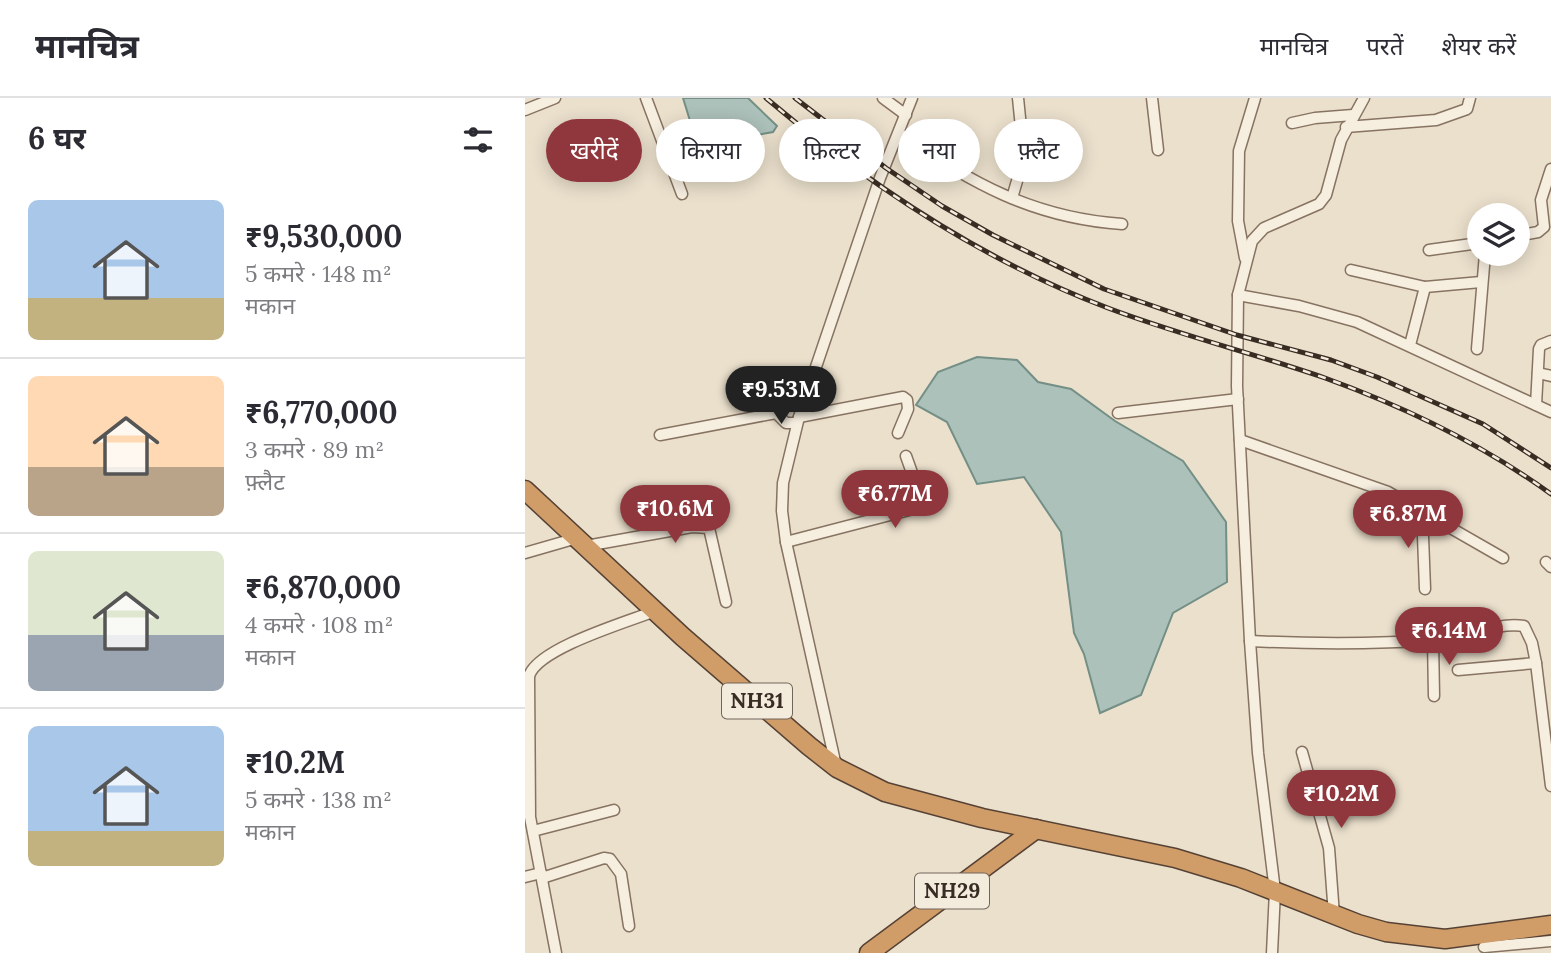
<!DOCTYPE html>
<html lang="hi">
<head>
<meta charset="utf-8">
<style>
	:root { --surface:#fff; --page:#f2f2f3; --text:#2b2b33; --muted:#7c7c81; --line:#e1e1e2; --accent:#90373d }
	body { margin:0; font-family:Lora,"Noto Sans Devanagari",serif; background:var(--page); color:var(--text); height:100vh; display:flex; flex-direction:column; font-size:26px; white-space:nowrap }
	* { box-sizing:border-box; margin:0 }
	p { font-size:23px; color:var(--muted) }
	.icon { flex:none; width:38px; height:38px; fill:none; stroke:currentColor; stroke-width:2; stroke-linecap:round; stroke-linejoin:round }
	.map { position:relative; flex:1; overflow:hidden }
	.drawer { display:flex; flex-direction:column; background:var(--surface); width:525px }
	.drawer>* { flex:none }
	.banner { position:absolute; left:21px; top:21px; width:665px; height:63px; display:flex; gap:14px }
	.controls { position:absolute; left:942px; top:105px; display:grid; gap:14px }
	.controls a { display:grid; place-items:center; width:63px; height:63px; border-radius:50%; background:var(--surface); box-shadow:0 4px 18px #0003; font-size:35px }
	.price { position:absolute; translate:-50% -60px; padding:0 16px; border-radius:24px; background:var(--accent); color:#fff; font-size:23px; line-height:46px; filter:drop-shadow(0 2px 4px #0008) }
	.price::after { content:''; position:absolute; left:50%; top:42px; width:21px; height:16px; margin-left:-10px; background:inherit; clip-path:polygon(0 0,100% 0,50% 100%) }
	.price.selected { background:#222; color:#fff }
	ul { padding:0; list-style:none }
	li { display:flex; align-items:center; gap:21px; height:175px; padding:0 28px }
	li+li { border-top:2px solid var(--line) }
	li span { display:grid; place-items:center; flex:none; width:196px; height:140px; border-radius:10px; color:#555 }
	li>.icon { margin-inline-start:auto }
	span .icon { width:84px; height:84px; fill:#fffc; stroke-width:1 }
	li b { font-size:30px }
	h2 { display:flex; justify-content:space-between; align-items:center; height:84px; padding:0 28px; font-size:30px }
	.chip { padding:0 24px; border-radius:32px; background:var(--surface); box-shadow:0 4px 18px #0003; font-size:24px; line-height:63px }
	.chip.selected { background:var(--accent); color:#fff }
	header { display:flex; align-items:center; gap:42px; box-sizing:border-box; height:98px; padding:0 35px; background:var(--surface); border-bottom:2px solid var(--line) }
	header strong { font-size:33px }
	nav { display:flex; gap:38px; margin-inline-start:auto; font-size:24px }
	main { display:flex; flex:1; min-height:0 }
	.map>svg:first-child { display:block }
	.water { fill:#acc1b9; stroke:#738f86; stroke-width:2 }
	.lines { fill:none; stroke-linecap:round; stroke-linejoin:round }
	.street-casing { stroke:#877361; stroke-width:13 }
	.highway-casing { stroke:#564235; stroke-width:21 }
	.street { stroke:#f6eedf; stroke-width:10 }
	.highway { stroke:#d09c67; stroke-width:18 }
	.rail-casing { stroke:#392c23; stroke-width:5 }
	.rail { stroke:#f3ebdb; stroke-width:2.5; stroke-dasharray:8; stroke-linecap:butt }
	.labels { text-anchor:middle; stroke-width:6; stroke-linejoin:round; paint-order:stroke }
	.shield { fill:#f3ebdb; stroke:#71655a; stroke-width:2 }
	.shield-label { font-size:21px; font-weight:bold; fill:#392c23 }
</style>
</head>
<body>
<header>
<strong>मानचित्र</strong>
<nav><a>मानचित्र</a><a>परतें</a><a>शेयर करें</a></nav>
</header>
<main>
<section class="drawer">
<h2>6 घर<svg class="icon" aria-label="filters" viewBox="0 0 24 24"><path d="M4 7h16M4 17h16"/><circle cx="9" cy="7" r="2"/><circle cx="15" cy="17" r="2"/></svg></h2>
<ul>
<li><span style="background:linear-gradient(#a9c7e8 70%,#c2b280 0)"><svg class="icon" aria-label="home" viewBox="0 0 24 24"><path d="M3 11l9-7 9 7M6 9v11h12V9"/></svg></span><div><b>₹9,530,000</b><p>5 कमरे · 148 m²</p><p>मकान</p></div></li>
<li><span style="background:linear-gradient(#ffd9b3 65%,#b9a48a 0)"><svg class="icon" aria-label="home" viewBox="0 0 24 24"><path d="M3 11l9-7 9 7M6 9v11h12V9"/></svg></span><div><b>₹6,770,000</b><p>3 कमरे · 89 m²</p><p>फ़्लैट</p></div></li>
<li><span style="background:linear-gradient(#dfe7d0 60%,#9aa5b1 0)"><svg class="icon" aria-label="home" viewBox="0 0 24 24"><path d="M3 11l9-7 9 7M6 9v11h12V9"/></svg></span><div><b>₹6,870,000</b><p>4 कमरे · 108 m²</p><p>मकान</p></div></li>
<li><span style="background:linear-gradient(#a9c7e8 75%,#c2b280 0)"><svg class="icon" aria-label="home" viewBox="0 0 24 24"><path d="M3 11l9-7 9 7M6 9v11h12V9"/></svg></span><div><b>₹10.2M</b><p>5 कमरे · 138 m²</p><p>मकान</p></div></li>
</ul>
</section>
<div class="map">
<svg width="1026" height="855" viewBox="0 0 1026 855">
	<rect width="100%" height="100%" fill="#ebe0cc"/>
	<!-- water -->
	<g class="water">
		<polygon points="158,0 223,0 252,28 248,34 232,37 190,78 179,68"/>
		<polygon points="452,259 492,262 513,284 546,291 590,323 658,363 701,424 702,484 648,515 616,597 575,615 559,556 549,535 536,434 499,379 452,386 422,324 391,307 413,274"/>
	</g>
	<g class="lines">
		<defs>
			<g id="street">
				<polyline points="121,0 157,96"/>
				<polyline points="358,0 381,17"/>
				<polyline points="627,0 633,52"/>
				<polyline points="0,12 30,0"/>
				<polyline points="767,25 790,20 828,17"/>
				<polyline points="821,29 911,22 942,11 945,0"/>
				<path d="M374 35C445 85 509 120 597 126"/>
				<polyline points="487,100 499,59 493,0"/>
				<polyline points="992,138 1013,134 1019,129 1016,102 1026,71"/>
				<polyline points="904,152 954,145"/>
				<polyline points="720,160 713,123 714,53 730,0"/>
				<polyline points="826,172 900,189 956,184"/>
				<polyline points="713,197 774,208 832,224 1026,314"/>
				<polyline points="885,247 900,189"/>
				<polyline points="952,251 960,156"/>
				<polyline points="1013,275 1026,278"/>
				<polyline points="1011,307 1014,251 1016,247 1026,243"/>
				<polyline points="593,315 713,301"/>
				<polyline points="274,319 378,299 382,302 383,311 373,335"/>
				<polyline points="135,337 251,315 261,325 272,325"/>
				<polyline points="715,342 863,394 978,460"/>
				<polyline points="897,412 900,491"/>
				<polyline points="261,444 392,410 396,400 381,358"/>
				<polyline points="61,448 167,429 184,430 201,504"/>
				<polyline points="0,455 52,440"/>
				<polyline points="1021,464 1026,469"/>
				<polyline points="908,542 909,598"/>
				<path d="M725 543C788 546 851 546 914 542 943 540 968 524 999 528L1007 545 1011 565 1026 688"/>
				<polyline points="933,572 1011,565"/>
				<polyline points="777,654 804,750 809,817"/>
				<polyline points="311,668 261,444 257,413 258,385 274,319 355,80 387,0"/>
				<polyline points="8,733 89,712"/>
				<polyline points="0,779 16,775"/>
				<polyline points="17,780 79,760 85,761 96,776 104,828"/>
				<polyline points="959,849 1026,843"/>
				<path d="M31 855 5 719 4 578C13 550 102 524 130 513"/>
				<polyline points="747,855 750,793 733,655 725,543 712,288 713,197 727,143 739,130 794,106 801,97 816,42 839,0"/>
			</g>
			<g id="highway">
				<polyline points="0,392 158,539 284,648 312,670 360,694 457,720 650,760 716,780 833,826 861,834 920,841 1026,827"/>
				<polyline points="344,855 511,731"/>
			</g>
		</defs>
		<!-- street casing -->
		<use href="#street" class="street-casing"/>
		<!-- highway casing -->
		<use href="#highway" class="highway-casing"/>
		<!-- street -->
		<use href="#street" class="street"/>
		<!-- highway -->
		<use href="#highway" class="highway"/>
		<defs>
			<g id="rail">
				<path d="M241 0C344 87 456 162 583 210 654 237 728 255 800 280 880 309 957 346 1026 396"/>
				<polyline points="270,0 361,70 417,108 468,137 579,191 712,237 806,262 852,279 958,326 1026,370"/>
			</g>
		</defs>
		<!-- rail casing -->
		<use href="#rail" class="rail-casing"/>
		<!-- rail -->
		<use href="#rail" class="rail"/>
	</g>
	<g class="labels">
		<!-- shield labels -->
		<g class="shield">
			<rect x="197" y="585.5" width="70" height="35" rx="5"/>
			<rect x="390" y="775.5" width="74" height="35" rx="5"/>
		</g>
		<g class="shield-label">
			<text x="232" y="610">NH31</text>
			<text x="427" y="800">NH29</text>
		</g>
	</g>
</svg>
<div class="controls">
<a><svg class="icon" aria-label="layers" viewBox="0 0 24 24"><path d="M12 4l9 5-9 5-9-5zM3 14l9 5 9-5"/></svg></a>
</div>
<b class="price selected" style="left:256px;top:328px">₹9.53M</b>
<b class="price" style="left:370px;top:432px">₹6.77M</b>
<b class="price" style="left:150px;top:447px">₹10.6M</b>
<b class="price" style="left:883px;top:452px">₹6.87M</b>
<b class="price" style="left:924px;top:569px">₹6.14M</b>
<b class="price" style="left:816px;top:732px">₹10.2M</b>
<div class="banner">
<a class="chip selected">खरीदें</a>
<a class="chip">किराया</a>
<a class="chip">फ़िल्टर</a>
<a class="chip">नया</a>
<a class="chip">फ़्लैट</a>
</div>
</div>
</main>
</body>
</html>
